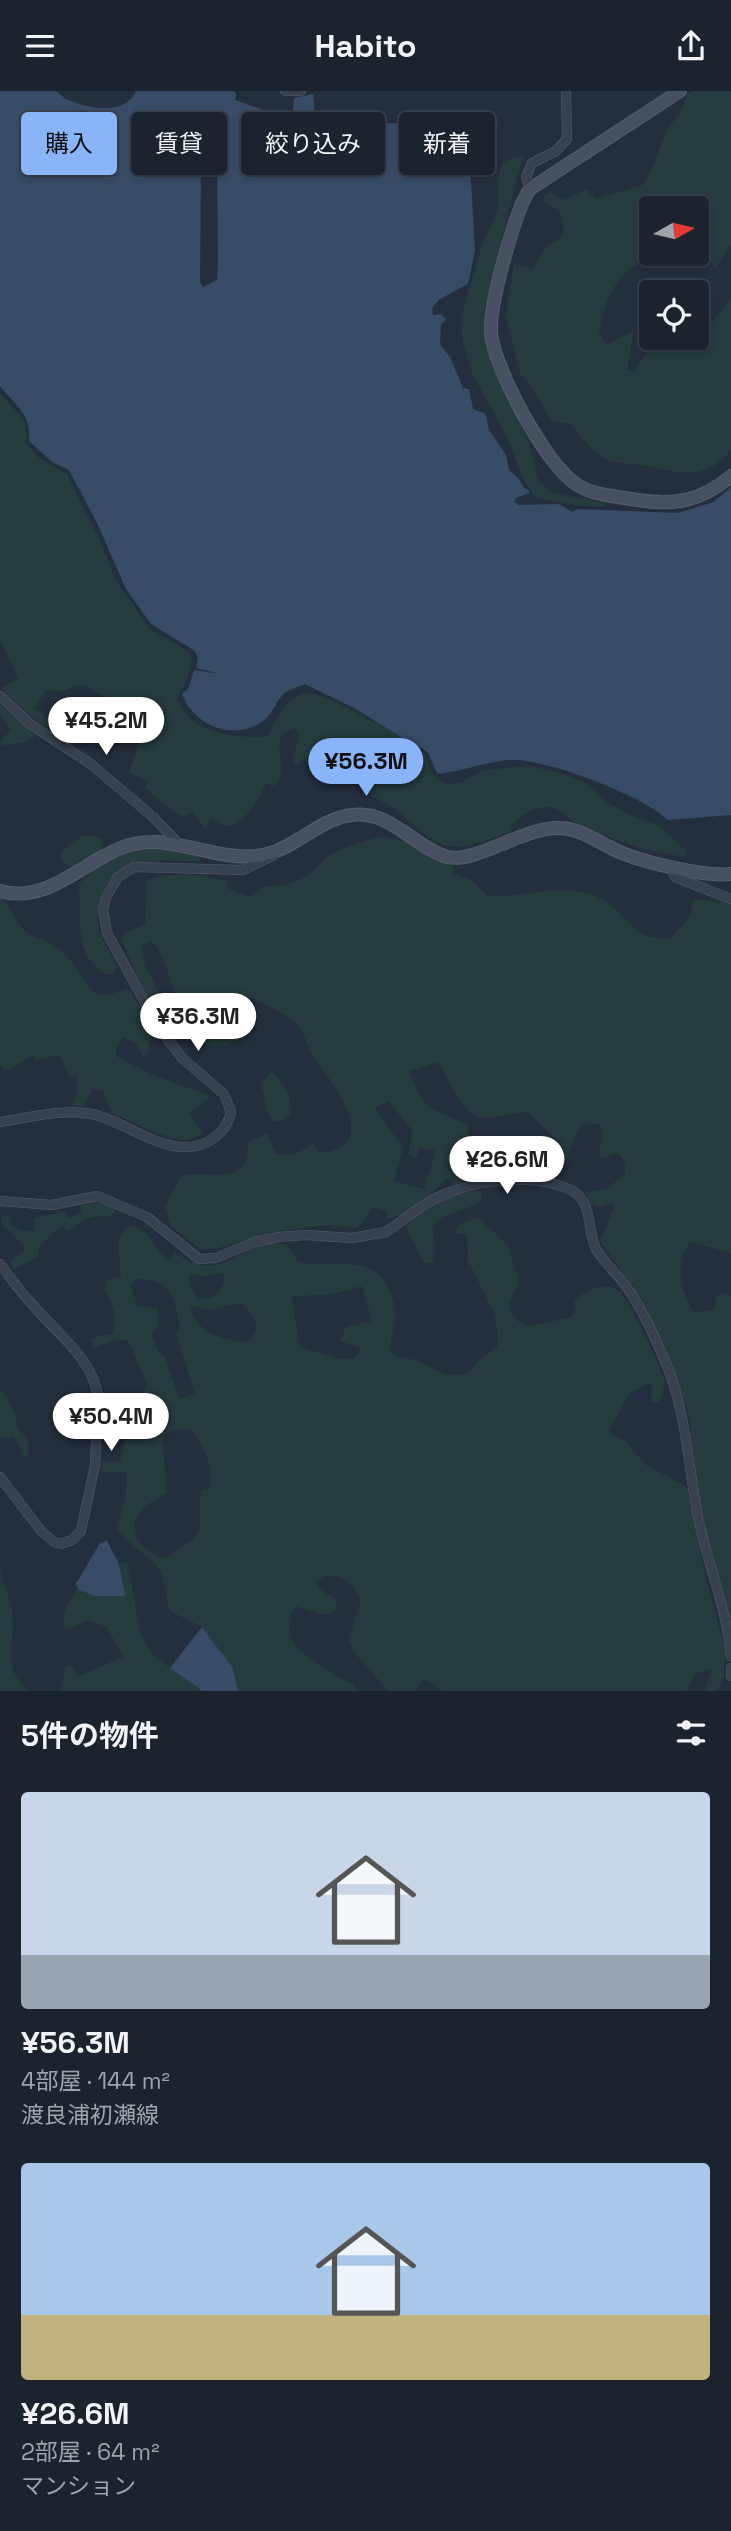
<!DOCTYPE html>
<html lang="ja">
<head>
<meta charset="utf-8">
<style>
	:root { --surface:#1b232e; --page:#242b36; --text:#f1f3f6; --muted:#a0a4aa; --line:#39404a; --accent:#8ab4f8 }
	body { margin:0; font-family:"Space Grotesk","Noto Sans JP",sans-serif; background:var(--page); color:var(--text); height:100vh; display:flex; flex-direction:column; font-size:26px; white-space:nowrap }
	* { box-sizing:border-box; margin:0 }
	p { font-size:23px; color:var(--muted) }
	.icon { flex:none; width:38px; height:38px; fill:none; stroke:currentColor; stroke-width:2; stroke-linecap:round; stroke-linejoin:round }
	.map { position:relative; height:1600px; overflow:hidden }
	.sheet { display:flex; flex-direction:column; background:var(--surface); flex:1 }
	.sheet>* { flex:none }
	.hud { position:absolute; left:21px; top:21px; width:690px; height:63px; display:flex; gap:14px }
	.needle { width:46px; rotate:82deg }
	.buttons { position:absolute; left:639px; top:105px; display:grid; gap:14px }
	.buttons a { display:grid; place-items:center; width:70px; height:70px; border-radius:7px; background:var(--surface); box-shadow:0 4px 10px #0003,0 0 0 2px var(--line); font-size:35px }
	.price { position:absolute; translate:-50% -60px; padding:0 16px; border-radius:24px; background:#fff; color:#222; font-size:23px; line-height:46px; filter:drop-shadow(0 2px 4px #0008) }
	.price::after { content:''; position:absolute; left:50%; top:42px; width:21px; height:16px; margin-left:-10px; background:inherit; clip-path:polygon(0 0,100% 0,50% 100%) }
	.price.selected { background:var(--accent); color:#111 }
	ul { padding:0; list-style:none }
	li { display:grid; align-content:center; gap:14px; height:371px; padding:0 21px }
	li span { display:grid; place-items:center; height:217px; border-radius:7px; color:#555 }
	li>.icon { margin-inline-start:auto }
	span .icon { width:126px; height:126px; fill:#fffc; stroke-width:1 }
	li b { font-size:30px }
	h2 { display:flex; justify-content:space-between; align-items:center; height:84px; padding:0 21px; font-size:30px }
	.chip { padding:0 24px; border-radius:7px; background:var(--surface); box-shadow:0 4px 10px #0003,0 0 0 2px var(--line); font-size:24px; line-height:63px }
	.chip.selected { background:var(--accent); color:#111 }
	header { display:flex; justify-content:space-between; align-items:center; height:91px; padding:0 21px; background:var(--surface); font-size:32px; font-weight:600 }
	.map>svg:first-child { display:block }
	.green { fill:#263c3f; fill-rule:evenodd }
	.water { fill:#394c67 }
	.pier { fill:#242f3e }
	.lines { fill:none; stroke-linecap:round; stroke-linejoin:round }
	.minor-casing { stroke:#565f6c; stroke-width:10 }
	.secondary-casing { stroke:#565f6c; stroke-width:14 }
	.minor { stroke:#38414e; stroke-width:9 }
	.secondary { stroke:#465061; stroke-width:12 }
</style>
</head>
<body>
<header><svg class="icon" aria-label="menu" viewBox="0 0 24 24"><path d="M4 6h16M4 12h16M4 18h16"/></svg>Habito<svg class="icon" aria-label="share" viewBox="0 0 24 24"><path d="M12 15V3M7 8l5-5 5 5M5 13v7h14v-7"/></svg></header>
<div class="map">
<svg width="731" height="1600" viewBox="0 0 731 1600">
	<rect width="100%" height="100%" fill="#242f3e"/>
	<!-- green -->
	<g class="green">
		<path d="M694 0H731V151L715 179 708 166 697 156 696 117H651V163H654C618 180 606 203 599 242L606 254 634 239 627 278 633 281 657 248 696 247 697 236 713 230 731 207V359C703 393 677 380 640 374 627 372 614 373 602 366 590 359 581 345 572 334L551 329 528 290 521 285 506 224 514 173 533 178 547 155 561 147 564 138 559 119 545 112 544 105 551 100 554 105 565 109 586 98 596 108 643 94C654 77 658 59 666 42 674 27 685 19 687 2Z"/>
		<polygon points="516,65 524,67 519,79 484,221 484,246 499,289 527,344 538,390 553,402 604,412 604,416 573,414 536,407 523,388 510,352 473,284 463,251 461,226 482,155 498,117 498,85 503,72"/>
		<path d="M0 302 25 330 27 353 39 367 67 383 101 452 115 488 149 537 187 560 192 569 185 592 177 607C192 645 232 646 267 646 273 632 288 605 306 602 324 600 407 649 423 661 429 667 428 674 431 681 434 687 443 691 448 694L462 691 483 679 529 675 561 682 584 691 608 712 639 728 658 734 686 760 685 766C648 761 614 750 580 734 568 729 562 717 548 716 534 715 519 725 511 736L512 739C487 750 455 765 431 748 417 739 407 726 393 717 382 710 366 704 358 692 358 691 355 683 354 682 345 667 328 664 313 663L297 674 293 670 299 643 294 637 281 644C275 662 288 680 275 695L267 692C259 704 245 736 227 735 223 735 216 730 211 728L205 738 193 721 185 726 176 723 145 697 148 690 129 682 150 618C132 624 118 634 100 637L98 634 108 623 103 618 104 607 90 596 77 594 64 600 46 599 35 617 55 633 76 639 78 646 74 653C45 638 24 620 1 597L18 588 0 548Z"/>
		<polygon points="0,613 35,645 26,651 3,655 0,650 11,639 0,625"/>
		<path d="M83 745H94L101 748 102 760C90 769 71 784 60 768L62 759Z"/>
		<path d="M382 745 410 752 453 775 454 783 470 788 487 805C521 807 558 792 591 803 617 812 629 839 648 845 655 847 663 847 670 848L689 827 694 808 731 813V1162L690 1151C674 1174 680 1200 694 1222L715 1218 716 1207 721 1202 731 1205V1531L722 1494 710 1463 697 1393 690 1329 683 1304 633 1195 600 1150 615 1115 611 1113 600 1116 590 1112 586 1102 607 1097 625 1084V1072L620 1064 615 1062 602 1067 599 1065C599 1054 607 1043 599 1033L583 1034 575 1043 567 1069 543 1075 544 1085 483 1086 453 1096 452 1089 445 1088C431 1106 409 1124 386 1128L387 1120 372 1116 363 1132 356 1137 329 1134 272 1141 215 1158H200L170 1134 165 1115 181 1085C211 1077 248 1099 248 1051L268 1042 275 1062C290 1068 302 1060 314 1052L318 1062C384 1056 335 995 315 968 307 958 306 944 298 934 290 925 252 905 240 905 234 905 230 908 226 912 225 928 236 940 234 951 216 962 203 951 187 942 177 920 168 863 151 850L141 856 146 877 166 914 165 923 160 925 153 917 121 849 126 842 145 833 147 790C169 779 205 785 228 790L227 797 251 806 264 795C283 796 300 792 314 779 320 774 324 768 330 764 347 755 364 750 382 745ZM439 971C448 987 462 1024 482 1026 495 1028 513 1022 527 1021 533 1026 559 1050 560 1056 539 1075 514 1067 489 1066L472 1075H467L464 1069 469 1038 467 1033C428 1017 426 1021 409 980ZM388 1010 413 1040 408 1064 416 1067 419 1057 436 1060 424 1098 394 1090 403 1057 375 1017Z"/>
		<path d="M146 756 188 759 200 764V770C165 770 120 763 103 800 99 810 96 827 99 838 102 852 113 863 117 877L113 883H104C78 863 80 843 80 814 80 808 78 798 80 793 86 778 131 758 146 756Z"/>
		<path d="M0 807C10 813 14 829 23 838 34 849 46 848 57 856 74 868 81 890 97 903L109 904 127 897C142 917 156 937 147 964L143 965 137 954 124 946 116 956V965L155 985 211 1005 189 1022 203 1043 186 1050 173 1047 156 1042 112 1022 103 1000 92 998 83 1016 73 1014 77 1002V985L70 987 59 964 36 969 33 965 5 980 0 974Z"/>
		<path d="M271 981C287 994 289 1001 291 1022L283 1030H272C266 1021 266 1005 260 993Z"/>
		<path d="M478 1100 482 1102 481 1110C465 1122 442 1119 432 1137L435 1156 432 1172H424L406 1136C418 1115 454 1101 478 1100Z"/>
		<path d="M98 1112 111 1115 115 1120 112 1125C96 1123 80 1129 69 1140L63 1136 54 1140 38 1158 39 1165 14 1179 10 1171 26 1157 1 1133 2 1125 9 1124 11 1133 20 1139 35 1141 34 1127 64 1121 69 1127 81 1122 80 1114Z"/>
		<path d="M478 1127 508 1154 519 1192 509 1212V1219L519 1231 532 1235 571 1226 576 1219 574 1210C585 1200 604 1190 619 1200 628 1206 662 1277 664 1289 665 1296 662 1304 659 1311H650L653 1296 649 1292 629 1303 609 1340 613 1345 624 1349 646 1374 687 1396 705 1484 726 1561 724 1585 717 1600H705L712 1578 696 1582 686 1600H442L428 1590 422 1589 416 1600H388L353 1560 349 1548 361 1509C353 1492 346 1486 326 1484L316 1491 321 1499 337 1509 335 1519 325 1524 295 1515C281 1547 294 1557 320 1574 331 1581 341 1588 354 1594L357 1600H238L233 1577 202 1536 170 1520C166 1505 165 1482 154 1472 142 1460 126 1452 117 1437L126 1404 127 1381H101L102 1371 120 1370 129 1333 147 1293 128 1249H118L93 1257 92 1247 112 1243C118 1228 112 1211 105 1198L107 1189 121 1185 118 1153 124 1137C150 1129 152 1162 171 1169L175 1161C226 1200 241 1142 287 1154L298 1171C340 1180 383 1155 395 1218 398 1233 389 1246 390 1261 398 1266 403 1266 411 1268 437 1275 438 1289 468 1282L477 1271 497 1256 498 1245 495 1224 468 1169 467 1144 455 1142C458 1130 468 1130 478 1127ZM223 1182C227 1198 215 1209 199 1208L190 1195 189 1183 201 1185ZM137 1188C172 1188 174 1207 180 1237L176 1242 195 1303 179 1308 165 1266 158 1261 152 1243 158 1236 157 1217 136 1215 131 1194ZM362 1195 372 1230 346 1236 340 1250 359 1256 360 1260 354 1267 340 1268 300 1256 291 1205 329 1204ZM240 1212C255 1222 264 1239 247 1251 222 1249 196 1242 190 1215L209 1219ZM178 1338 192 1339C204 1355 214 1377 210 1397L202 1400 200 1410V1437L192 1449 166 1467 159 1466 144 1456 136 1446 134 1431 145 1415 167 1402 162 1349 167 1342Z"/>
		<path d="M0 1299C10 1308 17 1323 17 1336 26 1345 31 1353 28 1365L22 1366 20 1356 13 1346 3 1348 0 1345Z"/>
		<path d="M127 1471 141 1545 154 1565 202 1600H61L65 1576 70 1574 79 1585 123 1566 107 1536 88 1529 65 1539C60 1524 69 1510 78 1498L95 1505H124L119 1473Z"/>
		<path d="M0 1479C3 1493 10 1507 12 1522 16 1555 0 1576 29 1600H0Z"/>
	</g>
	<!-- water -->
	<g class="water">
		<path d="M0 0C13 0 44 0 55 0 59 1 63 7 68 9 89 18 125 25 136 0H233L236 2 235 9 261 18 286 32 292 30 294 7 313 3 317 44H322L321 31 493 34 494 39 470 74 475 159 468 193 440 208 432 217 433 224 441 223 446 228 441 233 440 253 450 266 463 297 469 298 473 318 486 323 489 339 506 364 509 379 518 387 524 397 529 399V402L516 407 514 411 519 414 558 413 573 421 577 418 677 422 714 411 731 396V724L668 729C642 704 543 666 507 669 483 672 462 680 438 683 427 667 436 662 412 653L354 617 305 593C299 596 291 597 285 602 275 609 274 623 262 631 233 650 194 635 182 603L189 596 194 579 221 583 196 577 198 567 195 560 151 533 126 498 98 434 69 379 52 371 29 350C32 323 15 314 0 295Z"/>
		<polygon points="107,1450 119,1473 125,1505 94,1505 78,1498 76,1493 100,1452"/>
		<polygon points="202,1536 233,1577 238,1600 202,1600 170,1577"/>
	</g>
	<!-- pier -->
	<polygon class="pier" points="205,47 215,51 217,61 218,171 217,189 203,196 200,191 201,80 199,60"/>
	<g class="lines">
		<defs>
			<g id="minor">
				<polyline points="285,0 301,0"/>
				<polyline points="530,98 526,86 532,72 556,60 567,48 566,0"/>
				<polyline points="0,605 30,633 92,674 153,726 180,754"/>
				<polyline points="671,774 675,786 731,808"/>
				<path d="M0 1031C28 1027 64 1017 92 1023 130 1031 174 1075 214 1047 223 1040 229 1032 231 1021L224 1003 183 968 159 937 107 842 103 819 106 806 118 786 134 776 243 779 274 764"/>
				<path d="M0 1110 52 1114 97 1105 147 1126 199 1168 216 1167 254 1151 278 1146 306 1144 352 1147 386 1141C402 1131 417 1117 434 1108 472 1089 530 1081 569 1098 594 1109 586 1137 596 1158 604 1172 616 1181 626 1195 642 1218 654 1244 665 1270 687 1320 688 1378 699 1431 709 1476 727 1520 731 1565"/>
				<path d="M0 1173C10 1186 20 1200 31 1212 55 1241 93 1267 98 1306L95 1374 81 1440 72 1449 61 1453 54 1451 42 1441 0 1386"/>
				<polyline points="731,1577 731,1585"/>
			</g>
			<g id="secondary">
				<path d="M680 0 530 98C515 119 489 215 491 242 494 277 546 374 576 393 594 405 616 405 637 409 674 415 702 410 731 385"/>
				<path d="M0 800C47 813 80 773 121 757 165 738 210 770 256 765 292 762 317 728 352 724 390 719 414 756 447 766 475 773 524 736 559 737 581 737 602 754 622 762 647 772 705 786 731 783"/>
			</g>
		</defs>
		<!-- minor casing -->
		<use href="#minor" class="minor-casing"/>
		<!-- secondary casing -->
		<use href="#secondary" class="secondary-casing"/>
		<!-- minor -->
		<use href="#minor" class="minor"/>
		<!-- secondary -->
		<use href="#secondary" class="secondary"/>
	</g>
</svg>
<div class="buttons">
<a><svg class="needle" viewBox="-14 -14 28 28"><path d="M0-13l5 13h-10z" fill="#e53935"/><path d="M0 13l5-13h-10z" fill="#a0a4aa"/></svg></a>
<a><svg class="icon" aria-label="locate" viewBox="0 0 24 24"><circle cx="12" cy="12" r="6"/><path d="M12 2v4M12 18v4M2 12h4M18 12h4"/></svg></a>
</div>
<b class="price" style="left:106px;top:666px">¥45.2M</b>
<b class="price selected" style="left:366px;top:707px">¥56.3M</b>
<b class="price" style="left:198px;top:962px">¥36.3M</b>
<b class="price" style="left:507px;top:1105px">¥26.6M</b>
<b class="price" style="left:111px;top:1362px">¥50.4M</b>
<div class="hud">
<a class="chip selected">購入</a>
<a class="chip">賃貸</a>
<a class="chip">絞り込み</a>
<a class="chip">新着</a>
</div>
</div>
<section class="sheet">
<h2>5件の物件<svg class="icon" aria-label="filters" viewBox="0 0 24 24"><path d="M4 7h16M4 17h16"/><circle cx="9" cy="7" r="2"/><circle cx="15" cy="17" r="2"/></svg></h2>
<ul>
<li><span style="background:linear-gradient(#c9d6e8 75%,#9aa5b1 0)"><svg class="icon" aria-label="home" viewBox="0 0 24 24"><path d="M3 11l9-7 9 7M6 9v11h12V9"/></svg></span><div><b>¥56.3M</b><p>4部屋 · 144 m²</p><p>渡良浦初瀬線</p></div></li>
<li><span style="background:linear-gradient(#a9c7e8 70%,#c2b280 0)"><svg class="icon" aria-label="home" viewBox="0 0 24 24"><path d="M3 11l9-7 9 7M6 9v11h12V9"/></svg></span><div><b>¥26.6M</b><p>2部屋 · 64 m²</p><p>マンション</p></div></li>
</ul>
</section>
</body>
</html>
